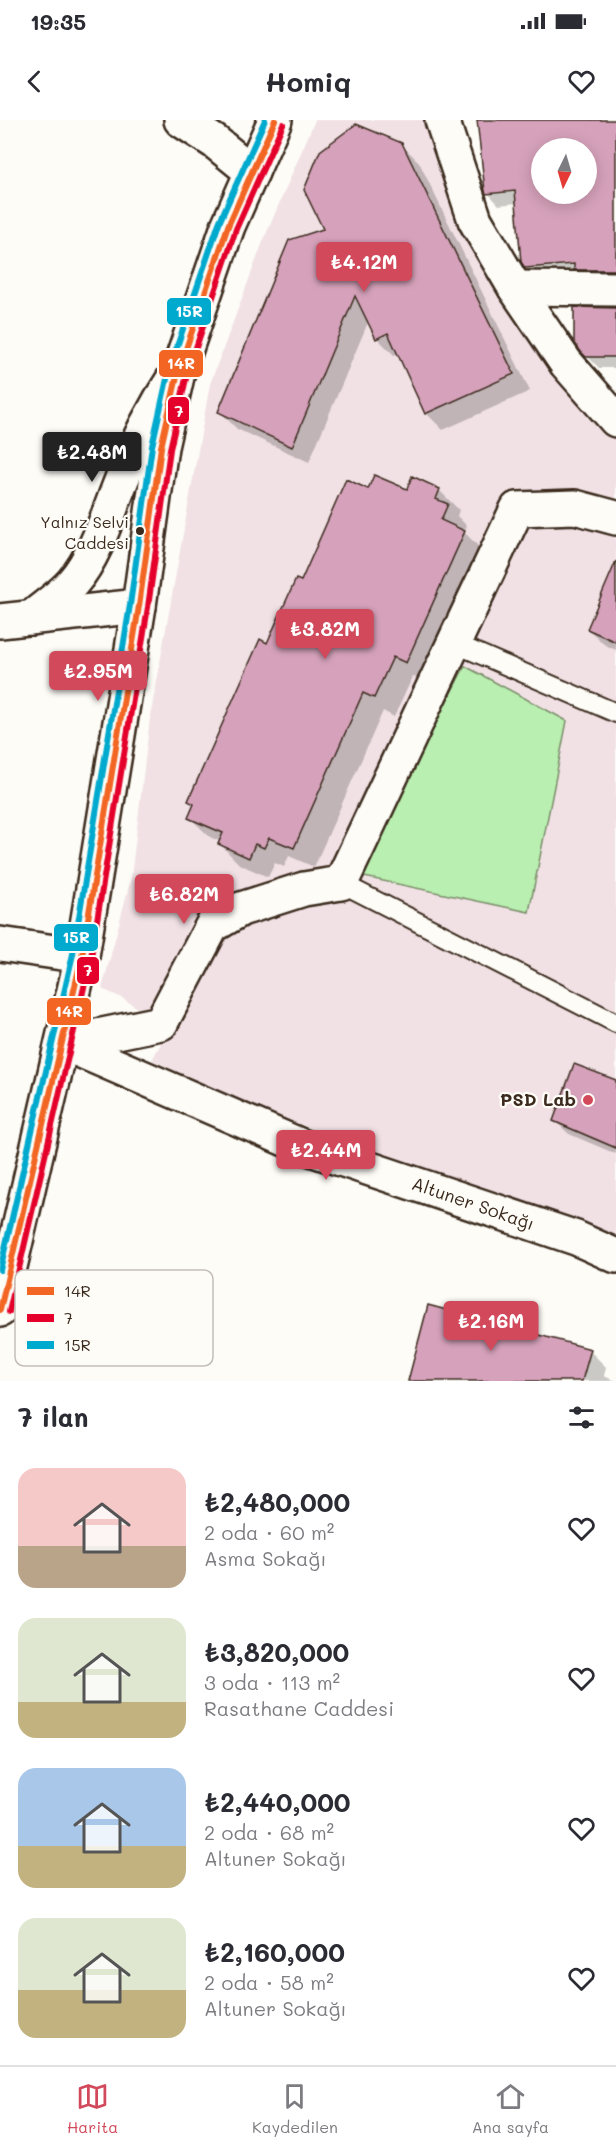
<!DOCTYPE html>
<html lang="tr">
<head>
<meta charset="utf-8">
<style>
	:root { --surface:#fff; --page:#f7f7f7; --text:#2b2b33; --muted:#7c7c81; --line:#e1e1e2; --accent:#d1495b }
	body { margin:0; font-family:Mali,sans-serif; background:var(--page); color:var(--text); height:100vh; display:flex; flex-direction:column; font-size:22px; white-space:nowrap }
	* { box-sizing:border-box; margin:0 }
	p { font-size:20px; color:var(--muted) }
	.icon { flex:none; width:33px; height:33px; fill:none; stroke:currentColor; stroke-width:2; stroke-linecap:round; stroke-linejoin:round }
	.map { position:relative; height:1261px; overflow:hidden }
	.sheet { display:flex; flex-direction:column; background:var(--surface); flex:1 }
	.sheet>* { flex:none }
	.needle { width:39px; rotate:185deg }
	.buttons { position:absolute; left:531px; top:18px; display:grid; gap:12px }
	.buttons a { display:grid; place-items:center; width:66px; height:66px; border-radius:50%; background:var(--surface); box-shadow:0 3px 15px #0003; font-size:30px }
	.price { position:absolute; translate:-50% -51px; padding:0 14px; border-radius:6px; background:var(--accent); color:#fff; font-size:20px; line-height:39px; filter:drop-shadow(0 2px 3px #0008) }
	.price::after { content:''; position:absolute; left:50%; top:36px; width:18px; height:14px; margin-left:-9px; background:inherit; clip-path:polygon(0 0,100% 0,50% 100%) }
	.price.active { background:#222; color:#fff }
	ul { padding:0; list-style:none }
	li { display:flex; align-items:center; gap:18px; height:150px; padding:0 18px }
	li span { display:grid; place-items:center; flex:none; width:168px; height:120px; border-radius:18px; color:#555 }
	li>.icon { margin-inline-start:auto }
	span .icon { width:72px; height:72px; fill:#fffc; stroke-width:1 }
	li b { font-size:26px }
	h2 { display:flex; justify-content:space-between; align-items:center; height:72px; padding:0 18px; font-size:26px }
	.status { display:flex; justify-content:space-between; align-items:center; height:42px; padding:0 30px; background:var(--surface); direction:ltr }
	.status svg { height:16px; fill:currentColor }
	header { display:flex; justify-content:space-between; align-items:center; height:78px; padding:0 18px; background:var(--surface); font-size:27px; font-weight:700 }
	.dock { display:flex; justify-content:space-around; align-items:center; height:84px; border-top:2px solid var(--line); background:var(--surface); font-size:16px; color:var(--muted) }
	.dock a { display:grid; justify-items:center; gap:3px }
	.dock .active { color:var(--accent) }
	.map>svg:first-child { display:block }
	.built { fill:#f1e1e5 }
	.green { fill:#b9efb1; stroke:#7a8c68; stroke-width:1.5 }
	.shadow { fill:#0003; fill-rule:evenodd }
	.building { fill:#d6a2bb; stroke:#3b2a1e; stroke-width:1.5; fill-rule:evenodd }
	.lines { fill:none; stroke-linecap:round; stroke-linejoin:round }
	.service-casing { stroke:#3b2a1e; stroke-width:22 }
	.minor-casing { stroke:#3b2a1e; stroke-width:38 }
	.tertiary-casing { stroke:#3b2a1e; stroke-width:38 }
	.service { stroke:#fdfcf7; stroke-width:18 }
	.minor { stroke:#fdfcf7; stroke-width:33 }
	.tertiary { stroke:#fdfcf7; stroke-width:33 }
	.bus-1-casing { stroke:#fdfcf7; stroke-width:10 }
	.bus-2-casing { stroke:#fdfcf7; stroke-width:10 }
	.bus-3-casing { stroke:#fdfcf7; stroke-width:10 }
	.bus-1 { stroke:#f26522; stroke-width:6 }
	.bus-2 { stroke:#e4002b; stroke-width:6 }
	.bus-3 { stroke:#00a9ce; stroke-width:6 }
	.bus-dot { fill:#3b2a1e; stroke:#fdfcf7; stroke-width:2 }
	.poi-dot { fill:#d1495b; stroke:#fdfcf7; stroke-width:2 }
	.labels { text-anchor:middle; stroke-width:4.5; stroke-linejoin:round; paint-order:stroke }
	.bus-label { font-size:16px; fill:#3b2a1e; stroke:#fdfcf7; text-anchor:end }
	.poi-label { font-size:18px; font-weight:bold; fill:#3b2a1e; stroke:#fdfcf7; text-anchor:end }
	.street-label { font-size:18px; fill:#3b2a1e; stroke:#fdfcf7 }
	.key { fill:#fdfcf7; stroke:#c3bdb6; stroke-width:1.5 }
	.key-label { font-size:16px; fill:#3b2a1e }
	.line-badge { stroke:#fdfcf7; stroke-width:2 }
	.badge-label { font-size:16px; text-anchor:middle; font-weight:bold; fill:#fff }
</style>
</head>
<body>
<div class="status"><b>19:35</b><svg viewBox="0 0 49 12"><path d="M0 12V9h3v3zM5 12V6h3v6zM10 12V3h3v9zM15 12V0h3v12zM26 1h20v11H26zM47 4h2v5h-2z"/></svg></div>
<header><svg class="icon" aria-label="back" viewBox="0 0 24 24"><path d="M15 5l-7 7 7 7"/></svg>Homiq<svg class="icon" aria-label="heart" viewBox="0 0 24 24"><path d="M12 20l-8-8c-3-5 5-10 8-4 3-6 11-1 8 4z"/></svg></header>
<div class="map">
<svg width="616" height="1261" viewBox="0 0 616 1261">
	<rect width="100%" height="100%" fill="#fdfcf7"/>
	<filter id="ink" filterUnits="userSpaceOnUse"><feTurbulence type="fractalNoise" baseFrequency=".0167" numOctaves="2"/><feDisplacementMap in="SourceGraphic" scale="12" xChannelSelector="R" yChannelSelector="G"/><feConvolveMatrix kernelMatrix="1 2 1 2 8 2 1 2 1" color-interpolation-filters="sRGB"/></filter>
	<g filter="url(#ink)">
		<!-- built -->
		<polygon class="built" points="315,0 447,0 571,273 616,315 616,1123 249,985 152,940 168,910 161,903 122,878 102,869 131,758 150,598 210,264 264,119"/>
		<!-- green -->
		<polygon class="green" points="465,546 567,601 529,792 355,755"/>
		<!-- shadow -->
		<g class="shadow">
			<path d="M479 0H616V161L538 159 526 147 517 83 499 85 488 73ZM542 28H586V74H542Z"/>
			<polygon points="401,24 419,42 530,271 443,310 426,293 399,233 394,235 377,218 369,200 309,342 237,309 220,292 325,110"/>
			<polygon points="616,189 616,248 599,248 587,236"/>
			<polygon points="439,370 459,390 457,396 467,406 464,412 484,432 426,562 413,556 394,597 383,591 314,747 289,736 284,747 275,743 268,757 239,744 220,724 221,722 210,717 190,698 195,686 190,680 268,525 301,463 369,371"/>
			<polygon points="616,445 616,530 605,525 588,509"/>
			<polygon points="616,961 616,1034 569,1014 555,1001"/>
			<polygon points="429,1187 590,1231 606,1247 604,1256 616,1261 409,1261"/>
		</g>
		<!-- building -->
		<g class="building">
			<path d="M477 0H616V150H574V144L525 148 521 142 515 71 486 74 485 71ZM542 28H586V74H542Z"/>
			<polygon points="356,4 402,23 514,254 425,294 388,213 376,219 355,176 292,327 218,292 289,120 323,109 304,70 320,31"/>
			<polygon points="574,187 616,188 616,237 586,237 581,232 574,222"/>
			<polygon points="374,355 407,369 412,356 440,369 436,379 448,384 441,400 465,411 406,543 393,537 374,578 363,573 294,728 269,718 264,728 255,724 249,738 218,724 223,713 188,698 194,684 188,681 260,519 267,523 296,459 301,461 346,359 368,369"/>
			<polygon points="616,441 616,522 587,509"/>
			<polygon points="574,944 616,960 616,1028 553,1001"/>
			<polygon points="428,1185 591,1229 582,1261 408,1261"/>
		</g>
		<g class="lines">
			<defs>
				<g id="service">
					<polyline points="454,523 616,593"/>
					<polyline points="341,763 616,903"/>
				</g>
				<g id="minor">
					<polyline points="442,0 475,100 515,168 566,243 616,300"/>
					<polyline points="515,168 616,169"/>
					<path d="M31 498C45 486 61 476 73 462 96 436 109 391 122 359 137 320 154 288 177 253"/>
					<polyline points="0,501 139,486"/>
					<polyline points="0,824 82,836"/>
					<polyline points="63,923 161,903 212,806 241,789 304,769 341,763 517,389 575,387 616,398"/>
					<polyline points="63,923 299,1025 576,1118 616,1136"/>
				</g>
				<g id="tertiary">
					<polyline points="181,0 215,22 252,52"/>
					<polyline points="0,1190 82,836 139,486 161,327 178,252 228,106 275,0"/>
				</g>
			</defs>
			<!-- service casing -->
			<use href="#service" class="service-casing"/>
			<!-- minor casing -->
			<use href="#minor" class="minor-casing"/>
			<!-- tertiary casing -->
			<use href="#tertiary" class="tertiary-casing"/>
			<!-- service -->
			<use href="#service" class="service"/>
			<!-- minor -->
			<use href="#minor" class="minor"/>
			<!-- tertiary -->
			<use href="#tertiary" class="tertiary"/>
			<defs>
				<polyline id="bus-1" points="0,1190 82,836 139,486 161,327 178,252 228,106 275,0"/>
				<polyline id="bus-2" points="9,1192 91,837 148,487 170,329 187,254 236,109 283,4"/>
				<polyline id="bus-3" points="0,1150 73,834 130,485 152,326 169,250 219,103 265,0"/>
			</defs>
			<!-- bus-1 casing -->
			<use href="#bus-1" class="bus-1-casing"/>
			<!-- bus-2 casing -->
			<use href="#bus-2" class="bus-2-casing"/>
			<!-- bus-3 casing -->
			<use href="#bus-3" class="bus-3-casing"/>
			<!-- bus-1 -->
			<use href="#bus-1" class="bus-1"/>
			<!-- bus-2 -->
			<use href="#bus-2" class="bus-2"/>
			<!-- bus-3 -->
			<use href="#bus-3" class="bus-3"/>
		</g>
	</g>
	<!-- markers -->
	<circle class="bus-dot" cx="140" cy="411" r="5"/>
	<circle class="poi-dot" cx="588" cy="980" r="6"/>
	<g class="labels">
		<!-- bus labels -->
		<g class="bus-label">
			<text x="129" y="408">Yalnız Selvi<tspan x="129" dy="21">Caddesi</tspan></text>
		</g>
		<!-- poi labels -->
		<g class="poi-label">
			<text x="576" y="986">PSD Lab</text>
		</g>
		<!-- street labels -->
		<g class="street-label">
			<text transform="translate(473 1084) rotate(19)" y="6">Altuner Sokağı</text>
		</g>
	</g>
	<!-- legend -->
	<rect x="15" y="1150" width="198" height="96" rx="9" class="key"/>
	<rect x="27" y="1167" width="27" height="8" fill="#f26522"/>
	<rect x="27" y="1194" width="27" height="8" fill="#e4002b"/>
	<rect x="27" y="1221" width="27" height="8" fill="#00a9ce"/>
	<g class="key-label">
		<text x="64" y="1177">14R</text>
		<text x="64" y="1204">7</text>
		<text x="64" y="1231">15R</text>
	</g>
	<g class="line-badge">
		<rect x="166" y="177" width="46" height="29" rx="6" fill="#00a9ce"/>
		<rect x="158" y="229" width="46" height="29" rx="6" fill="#f26522"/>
		<rect x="167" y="276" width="23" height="29" rx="6" fill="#e4002b"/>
		<rect x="53" y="803" width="46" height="29" rx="6" fill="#00a9ce"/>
		<rect x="76" y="836" width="24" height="29" rx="6" fill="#e4002b"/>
		<rect x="46" y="877" width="46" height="29" rx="6" fill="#f26522"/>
	</g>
	<g class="badge-label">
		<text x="189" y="197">15R</text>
		<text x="181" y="249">14R</text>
		<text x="179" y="297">7</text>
		<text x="76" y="823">15R</text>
		<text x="88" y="856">7</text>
		<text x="69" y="897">14R</text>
	</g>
</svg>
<div class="buttons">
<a><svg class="needle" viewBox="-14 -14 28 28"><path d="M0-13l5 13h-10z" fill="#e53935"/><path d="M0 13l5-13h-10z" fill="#7c7c81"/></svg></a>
</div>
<b class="price" style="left:364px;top:173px">₺4.12M</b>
<b class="price active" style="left:92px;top:363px">₺2.48M</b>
<b class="price" style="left:325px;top:540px">₺3.82M</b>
<b class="price" style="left:98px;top:582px">₺2.95M</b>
<b class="price" style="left:184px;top:805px">₺6.82M</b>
<b class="price" style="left:326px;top:1061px">₺2.44M</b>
<b class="price" style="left:491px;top:1232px">₺2.16M</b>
</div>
<section class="sheet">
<h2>7 ilan<svg class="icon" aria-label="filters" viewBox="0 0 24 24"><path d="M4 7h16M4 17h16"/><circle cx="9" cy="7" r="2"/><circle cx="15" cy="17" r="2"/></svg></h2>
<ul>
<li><span style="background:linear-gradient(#f6c9c9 65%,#b9a48a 0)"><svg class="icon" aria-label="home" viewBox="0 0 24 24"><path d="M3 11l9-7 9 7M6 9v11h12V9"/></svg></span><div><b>₺2,480,000</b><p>2 oda · 60 m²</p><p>Asma Sokağı</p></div><svg class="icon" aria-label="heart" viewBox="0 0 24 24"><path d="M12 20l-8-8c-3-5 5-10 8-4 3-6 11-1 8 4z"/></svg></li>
<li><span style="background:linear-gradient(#dfe7d0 70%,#c2b280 0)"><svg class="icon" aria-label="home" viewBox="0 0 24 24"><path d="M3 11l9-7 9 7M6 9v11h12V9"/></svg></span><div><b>₺3,820,000</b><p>3 oda · 113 m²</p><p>Rasathane Caddesi</p></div><svg class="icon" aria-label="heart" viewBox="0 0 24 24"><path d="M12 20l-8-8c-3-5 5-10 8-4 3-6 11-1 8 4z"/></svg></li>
<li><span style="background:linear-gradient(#a9c7e8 65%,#c2b280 0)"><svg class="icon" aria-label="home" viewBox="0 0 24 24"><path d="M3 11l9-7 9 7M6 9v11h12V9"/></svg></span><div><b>₺2,440,000</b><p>2 oda · 68 m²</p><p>Altuner Sokağı</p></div><svg class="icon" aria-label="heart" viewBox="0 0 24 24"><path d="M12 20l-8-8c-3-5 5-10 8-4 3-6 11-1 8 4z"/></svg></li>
<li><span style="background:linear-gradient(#dfe7d0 60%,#c2b280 0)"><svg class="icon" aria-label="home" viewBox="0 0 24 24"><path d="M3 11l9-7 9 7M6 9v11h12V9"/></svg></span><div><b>₺2,160,000</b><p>2 oda · 58 m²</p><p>Altuner Sokağı</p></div><svg class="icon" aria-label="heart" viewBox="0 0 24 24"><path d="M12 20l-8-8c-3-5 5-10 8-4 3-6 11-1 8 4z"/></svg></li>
</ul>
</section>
<nav class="dock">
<a class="active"><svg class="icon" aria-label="map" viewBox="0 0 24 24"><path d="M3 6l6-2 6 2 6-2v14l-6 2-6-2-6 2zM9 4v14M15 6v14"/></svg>Harita</a>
<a><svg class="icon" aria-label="saved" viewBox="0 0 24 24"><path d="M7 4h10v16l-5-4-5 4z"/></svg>Kaydedilen</a>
<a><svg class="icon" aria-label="home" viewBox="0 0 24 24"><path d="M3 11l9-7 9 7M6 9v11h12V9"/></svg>Ana sayfa</a>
</nav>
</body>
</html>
